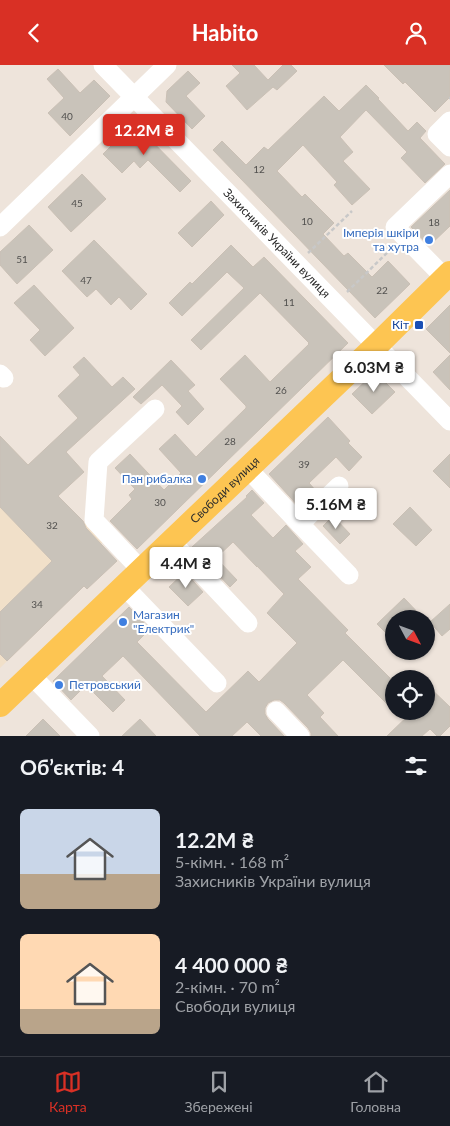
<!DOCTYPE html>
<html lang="uk">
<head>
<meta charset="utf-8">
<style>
	:root { --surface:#171b24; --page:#242831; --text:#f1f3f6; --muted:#9ea1a6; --line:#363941; --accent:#d93025 }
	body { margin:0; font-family:Lato,sans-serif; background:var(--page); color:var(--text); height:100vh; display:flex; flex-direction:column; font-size:19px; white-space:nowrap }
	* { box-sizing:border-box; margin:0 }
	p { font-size:16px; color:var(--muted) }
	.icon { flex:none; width:28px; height:28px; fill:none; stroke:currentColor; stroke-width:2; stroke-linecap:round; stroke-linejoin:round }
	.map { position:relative; height:671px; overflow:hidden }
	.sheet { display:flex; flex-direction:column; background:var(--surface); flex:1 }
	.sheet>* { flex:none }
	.needle { width:32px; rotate:131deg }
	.buttons { position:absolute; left:385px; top:545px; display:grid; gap:10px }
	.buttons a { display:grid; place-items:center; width:50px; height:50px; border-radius:50%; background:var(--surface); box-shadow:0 1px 4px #0004; font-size:25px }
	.price { position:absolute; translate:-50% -42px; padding:0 11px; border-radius:5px; background:#fff; color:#222; font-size:16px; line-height:32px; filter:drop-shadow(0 1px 2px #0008) }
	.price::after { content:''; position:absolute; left:50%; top:30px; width:15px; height:11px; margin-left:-8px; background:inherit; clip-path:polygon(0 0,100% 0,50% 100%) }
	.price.active { background:var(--accent); color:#fff }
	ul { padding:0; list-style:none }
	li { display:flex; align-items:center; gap:15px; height:125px; padding:0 20px }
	li span { display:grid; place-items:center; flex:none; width:140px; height:100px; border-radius:8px; color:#555 }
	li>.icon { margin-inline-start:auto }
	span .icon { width:60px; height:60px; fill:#fffc; stroke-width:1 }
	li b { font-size:21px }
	h2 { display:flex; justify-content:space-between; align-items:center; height:60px; padding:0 20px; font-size:21px }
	header { display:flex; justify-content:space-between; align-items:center; height:65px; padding:0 20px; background:var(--accent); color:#fff; font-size:22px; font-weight:700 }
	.dock { display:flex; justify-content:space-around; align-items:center; height:70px; border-top:1px solid var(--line); background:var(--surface); font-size:14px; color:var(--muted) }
	.dock a { display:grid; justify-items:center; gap:2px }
	.dock .active { color:var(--accent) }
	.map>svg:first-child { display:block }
	.education { fill:#f1e0c9 }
	.building { fill:#c9c3ba; stroke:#cac0b5 }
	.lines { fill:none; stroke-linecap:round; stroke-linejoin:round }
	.path { stroke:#c8c8c8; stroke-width:2.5; stroke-dasharray:4 2.5; stroke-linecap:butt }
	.minor { stroke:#fff; stroke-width:19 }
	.major { stroke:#fdc552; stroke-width:24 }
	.shop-dot { fill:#3f7fe0; stroke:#fff; stroke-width:2 }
	.transit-dot { fill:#1a4fb4; stroke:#fff; stroke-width:2 }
	.labels { text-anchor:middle; stroke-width:4; stroke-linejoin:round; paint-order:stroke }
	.number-label { font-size:10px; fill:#52514f }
	.shop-label { font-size:12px; fill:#366cbe; stroke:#fff; text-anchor:end }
	.street-label { font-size:12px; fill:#2b2b2b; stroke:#fff }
	.transit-label { font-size:12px; fill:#164399; stroke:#fff; text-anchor:end }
</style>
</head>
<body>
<header><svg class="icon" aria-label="back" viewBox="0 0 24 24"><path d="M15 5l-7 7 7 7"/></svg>Habito<svg class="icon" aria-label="person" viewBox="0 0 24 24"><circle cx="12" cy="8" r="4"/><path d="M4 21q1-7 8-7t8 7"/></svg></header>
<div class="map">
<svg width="450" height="671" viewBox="0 0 450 671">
	<rect width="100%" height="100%" fill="#eee4db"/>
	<!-- education -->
	<polygon class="education" points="0,371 103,477 62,517 74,530 0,603"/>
	<!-- building -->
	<g class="building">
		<polygon points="232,0 254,0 268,15 283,0 291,0 297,6 277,25 273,22 247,45 226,21 240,8"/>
		<polygon points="384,0 450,0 450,32 435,47 405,17 403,19"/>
		<polygon points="58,4 80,28 94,15 110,31 70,71 48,48 64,33 47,14"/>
		<polygon points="188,6 200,18 186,31 205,51 192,64 166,37 167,26"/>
		<polygon points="366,20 379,33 378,34 408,66 417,57 426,66 420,73 445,99 425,118 401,93 407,87 366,45 340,72 353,87 343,96 370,124 352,140 334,120 337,117 303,80 277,106 302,132 305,129 334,158 323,169 344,191 348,188 372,212 388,196 410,219 375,253 213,85 222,76 246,100 264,82 268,85 324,31 339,46"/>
		<polygon points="134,58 191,116 180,127 148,95 140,103 134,96 122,108 103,89"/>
		<polygon points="82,109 106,134 71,167 48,142"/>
		<polygon points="450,125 450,161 429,181 411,162"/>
		<polygon points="211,136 224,150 192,182 178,168"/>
		<polygon points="29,160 53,185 17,219 0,200 0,187"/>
		<polygon points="94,175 147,229 131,245 119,232 111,240 96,224 87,232 62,206"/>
		<polygon points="231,180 253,202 264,192 348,278 137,484 110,456 132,434 129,430 135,424 115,403 130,389 164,425 181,408 159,384 175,369 196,392 246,343 246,341 220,314 245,290 270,317 309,279 308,278 309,278 260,228 201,285 191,275 244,223 227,207 182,251 169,238 190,217 192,219"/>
		<polygon points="34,220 74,263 45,291 30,275 40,265 14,238"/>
		<polygon points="450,240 450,288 426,264"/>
		<polygon points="450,290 450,325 433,307"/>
		<polygon points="84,292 112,322 123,312 135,324 66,387 84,407 58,431 83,456 86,463 117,496 87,524 84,521 7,596 0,589 0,547 52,496 0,442 0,371 28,400 78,353 58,331 80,310 73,302"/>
		<polygon points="171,295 195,320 188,326 204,344 188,360 176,347 182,341 162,320 141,339 133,332"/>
		<polygon points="375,307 395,327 372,349 352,329"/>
		<polygon points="328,352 350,376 348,378 362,392 349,406 336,392 309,418 317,427 300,443 269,409"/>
		<polygon points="450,389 450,423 433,406"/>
		<polygon points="252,425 264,438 251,450 273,473 286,460 303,479 295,486 311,502 298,514 348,565 345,568 394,617 394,631 387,639 343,595 307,630 324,648 320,652 338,671 311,671 311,668 308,663 284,638 280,635 274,635 268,638 265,643 265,649 268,654 284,671 261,671 247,657 232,671 200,671 123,591 102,611 125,635 113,647 86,620 71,635 53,616 129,542 150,564 137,577 206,647 248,606 259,617 297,578 267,548 284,529 257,501 257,502 233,477 216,493 237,515 230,522 192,482 247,432 246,431"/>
		<polygon points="410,442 432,465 416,481 393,459"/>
		<polygon points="333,451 350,469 340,479 323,461"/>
		<polygon points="185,507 203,527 188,541 169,522"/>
		<polygon points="404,533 424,554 394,554 394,576 377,559"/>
		<polygon points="450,539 450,564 442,571 430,557"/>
		<polygon points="426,619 450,642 450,661 440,671 437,671 430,664 422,671 387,671 413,646 426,646"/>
		<polygon points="43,654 60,671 26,671"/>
		<polygon points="140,654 156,671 122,671"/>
	</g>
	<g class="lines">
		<!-- path -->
		<g class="path">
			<polyline points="449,33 450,33"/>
			<polyline points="308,188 352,146"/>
			<polyline points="347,227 393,182"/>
		</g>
		<!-- minor -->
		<g class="minor">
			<path id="s1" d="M103 0 450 356"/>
			<polyline points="450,56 437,69 450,82"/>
			<polyline points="0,162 167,0"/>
			<polyline points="445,213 395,162 450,109"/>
			<polyline points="0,309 4,313"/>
			<polyline points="247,403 300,459 339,421"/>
			<polyline points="300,459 349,510"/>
			<polyline points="171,476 248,558"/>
			<polyline points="141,505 94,455 98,397 155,344"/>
			<polyline points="124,521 217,618"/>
			<polyline points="31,610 90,671"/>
			<polyline points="276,646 300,671"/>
		</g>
		<!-- major -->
		<path class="major" id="s2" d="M0 640 376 281 450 208"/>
	</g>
	<!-- markers -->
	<g class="shop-dot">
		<circle cx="429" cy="175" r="5"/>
		<circle cx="202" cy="414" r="5"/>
		<circle cx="123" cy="557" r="5"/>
		<circle cx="59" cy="620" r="5"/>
	</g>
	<rect class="transit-dot" x="414" y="255" width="10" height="10" rx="2.5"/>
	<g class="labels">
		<!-- number labels -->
		<g class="number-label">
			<text x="67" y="55">40</text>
			<text x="259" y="108">12</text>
			<text x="77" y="142">45</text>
			<text x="307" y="160">10</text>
			<text x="434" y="161">18</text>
			<text x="22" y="198">51</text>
			<text x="86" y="219">47</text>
			<text x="382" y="229">22</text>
			<text x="289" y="241">11</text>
			<text x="281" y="329">26</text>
			<text x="230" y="380">28</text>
			<text x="304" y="403">39</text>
			<text x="160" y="441">30</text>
			<text x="52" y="464">32</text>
			<text x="37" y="543">34</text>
		</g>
		<!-- shop labels -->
		<g class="shop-label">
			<text x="419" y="172">Імперія шкіри<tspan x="419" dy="14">та хутра</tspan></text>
			<text x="192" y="418">Пан рибалка</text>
			<text x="133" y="554" text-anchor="start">Магазин<tspan x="133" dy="14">"Електрик"</tspan></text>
			<text x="69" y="624" text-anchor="start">Петровський</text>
		</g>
		<!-- street labels -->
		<g class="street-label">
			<text dy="4" stroke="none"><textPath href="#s1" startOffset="249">Захисників України вулиця</textPath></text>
			<text dy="4" stroke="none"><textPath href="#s2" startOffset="311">Свободи вулиця</textPath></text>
		</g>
		<!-- transit labels -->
		<g class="transit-label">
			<text x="409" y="264">Кіт</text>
		</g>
	</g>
</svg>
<div class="buttons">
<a><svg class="needle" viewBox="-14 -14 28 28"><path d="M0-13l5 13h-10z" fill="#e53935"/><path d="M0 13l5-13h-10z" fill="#9ea1a6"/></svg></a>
<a><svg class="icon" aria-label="locate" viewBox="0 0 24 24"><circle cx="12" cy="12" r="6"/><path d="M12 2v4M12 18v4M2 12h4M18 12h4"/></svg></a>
</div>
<b class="price active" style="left:144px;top:91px">12.2M ₴</b>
<b class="price" style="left:374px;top:328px">6.03M ₴</b>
<b class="price" style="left:336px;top:465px">5.16M ₴</b>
<b class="price" style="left:186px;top:524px">4.4M ₴</b>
</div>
<section class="sheet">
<h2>Об’єктів: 4<svg class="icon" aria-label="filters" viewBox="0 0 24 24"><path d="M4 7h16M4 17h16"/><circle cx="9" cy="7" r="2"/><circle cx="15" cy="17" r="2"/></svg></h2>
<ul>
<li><span style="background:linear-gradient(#c9d6e8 65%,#b9a48a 0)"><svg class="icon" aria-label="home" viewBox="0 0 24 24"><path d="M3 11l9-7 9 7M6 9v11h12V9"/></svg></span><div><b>12.2M ₴</b><p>5-кімн. · 168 m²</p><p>Захисників України вулиця</p></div></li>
<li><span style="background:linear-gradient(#ffd9b3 75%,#b9a48a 0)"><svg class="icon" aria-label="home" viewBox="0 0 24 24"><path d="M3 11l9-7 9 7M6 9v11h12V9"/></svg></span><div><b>4 400 000 ₴</b><p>2-кімн. · 70 m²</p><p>Свободи вулиця</p></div></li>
</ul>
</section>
<nav class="dock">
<a class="active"><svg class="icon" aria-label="map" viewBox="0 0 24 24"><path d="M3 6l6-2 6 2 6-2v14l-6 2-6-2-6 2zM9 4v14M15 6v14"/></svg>Карта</a>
<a><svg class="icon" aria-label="saved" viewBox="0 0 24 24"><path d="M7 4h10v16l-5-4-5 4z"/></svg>Збережені</a>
<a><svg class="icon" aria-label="home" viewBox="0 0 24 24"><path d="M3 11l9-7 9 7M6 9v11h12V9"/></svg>Головна</a>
</nav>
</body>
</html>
